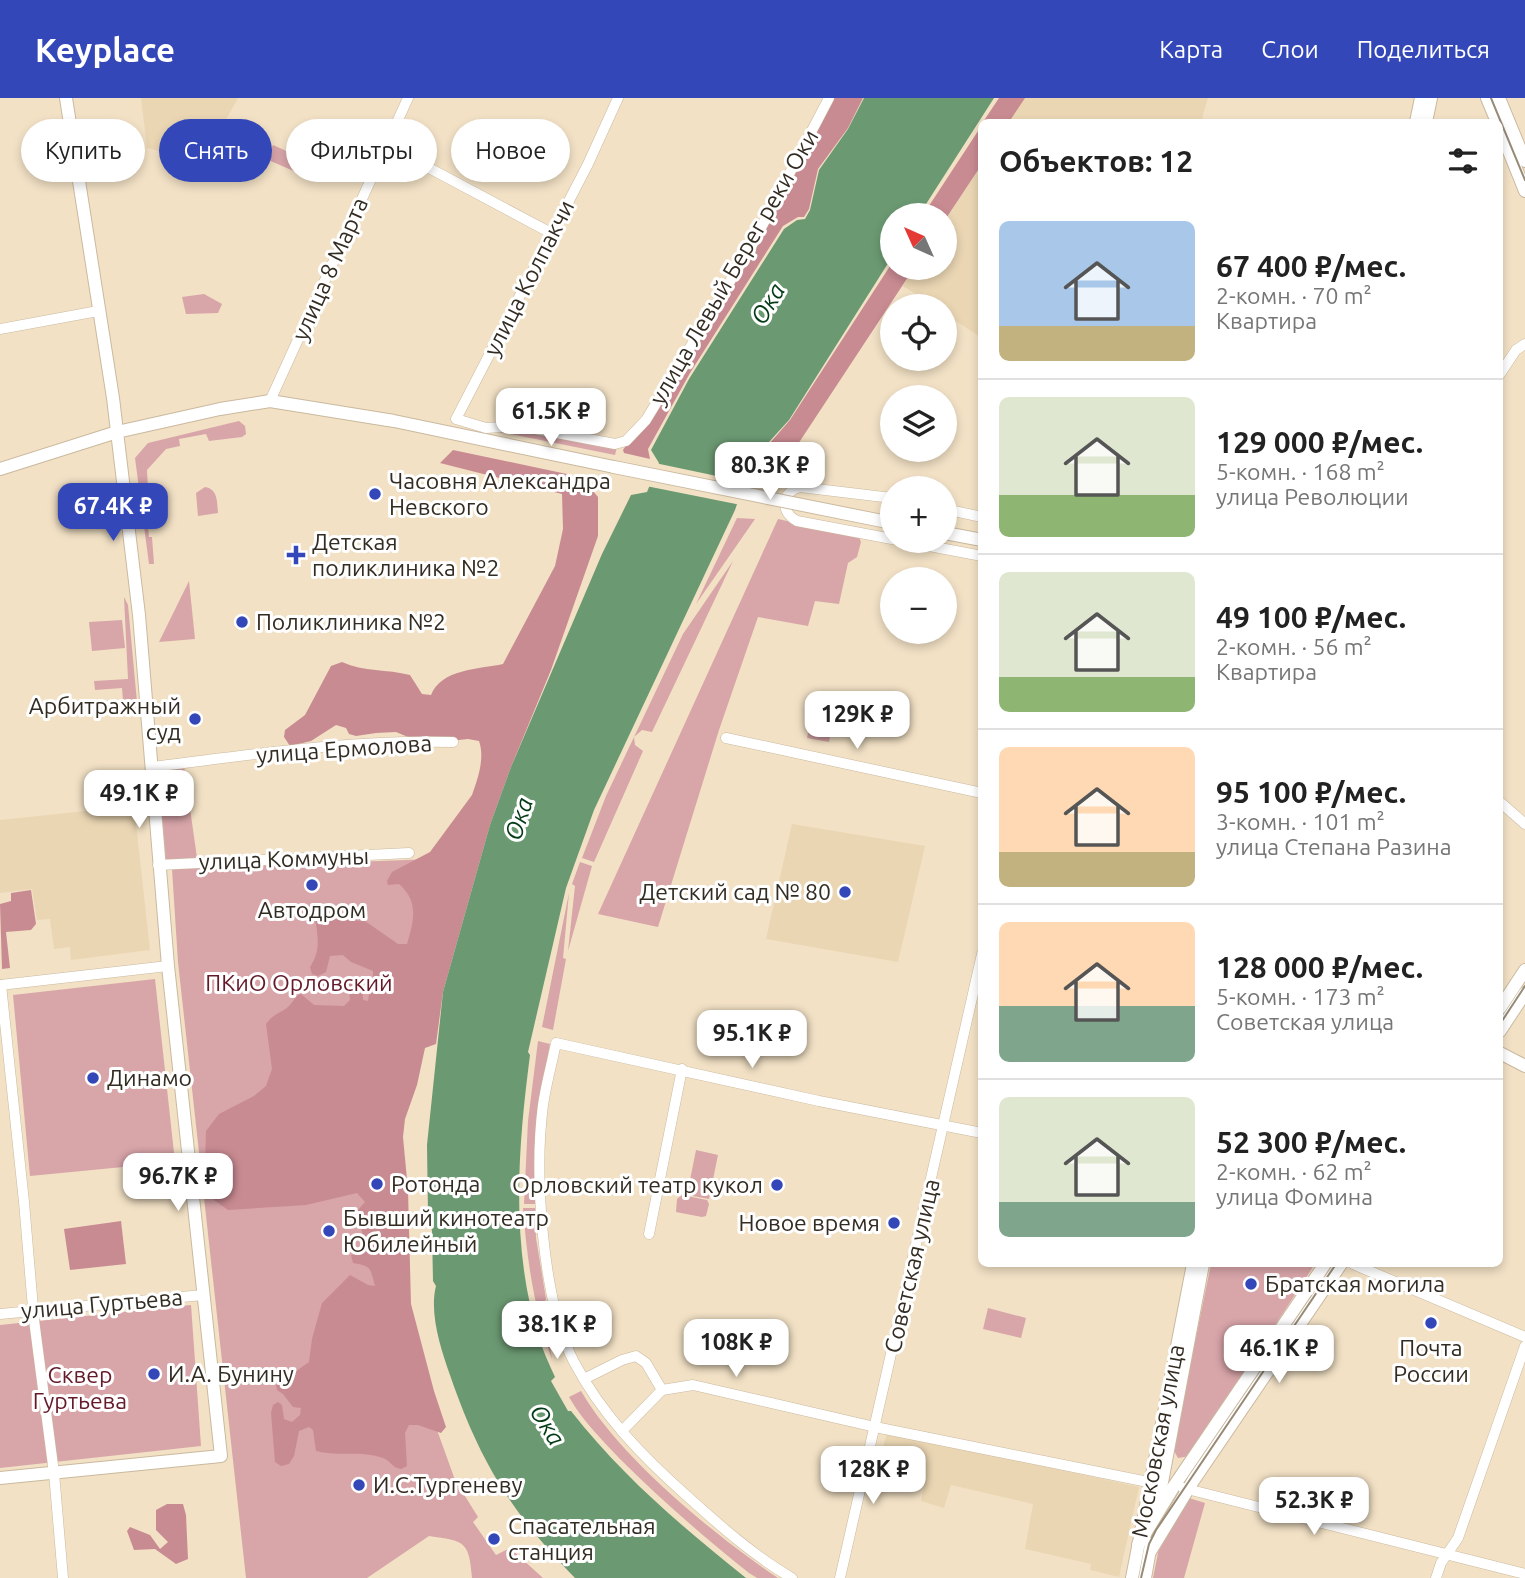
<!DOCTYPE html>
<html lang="ru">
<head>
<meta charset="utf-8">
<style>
	:root { --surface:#fff; --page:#f2f2f2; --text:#222; --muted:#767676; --line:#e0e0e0; --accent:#3347b9 }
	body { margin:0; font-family:Ubuntu,sans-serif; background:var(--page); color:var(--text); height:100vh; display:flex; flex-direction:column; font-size:26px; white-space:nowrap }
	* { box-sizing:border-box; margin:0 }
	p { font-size:23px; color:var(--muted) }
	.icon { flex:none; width:38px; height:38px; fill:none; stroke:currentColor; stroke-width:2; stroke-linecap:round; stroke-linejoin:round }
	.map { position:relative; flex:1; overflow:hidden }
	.drawer { position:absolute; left:978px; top:21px; width:525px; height:1148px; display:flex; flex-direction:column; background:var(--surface); border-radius:10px; box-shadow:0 4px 10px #0003 }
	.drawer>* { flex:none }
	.hud { position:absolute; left:21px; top:21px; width:665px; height:63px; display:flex; gap:14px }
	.needle { width:46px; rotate:315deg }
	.fabs { position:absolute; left:880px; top:105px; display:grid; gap:14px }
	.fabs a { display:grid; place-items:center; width:77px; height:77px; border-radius:50%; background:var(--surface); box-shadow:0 4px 10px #0003; font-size:35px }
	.price { position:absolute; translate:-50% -60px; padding:0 16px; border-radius:14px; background:#fff; color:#222; font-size:23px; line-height:46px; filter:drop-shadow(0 2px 4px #0008) }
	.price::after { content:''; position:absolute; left:50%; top:42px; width:21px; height:16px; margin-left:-10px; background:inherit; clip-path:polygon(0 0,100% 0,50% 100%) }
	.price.active { background:var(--accent); color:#fff }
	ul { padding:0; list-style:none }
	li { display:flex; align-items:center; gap:21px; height:175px; padding:0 21px }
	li+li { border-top:2px solid var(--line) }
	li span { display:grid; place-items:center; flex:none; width:196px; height:140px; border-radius:10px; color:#555 }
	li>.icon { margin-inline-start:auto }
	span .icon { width:84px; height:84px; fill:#fffc; stroke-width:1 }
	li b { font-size:30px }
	h2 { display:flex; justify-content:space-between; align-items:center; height:84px; padding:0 21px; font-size:30px }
	.tag { padding:0 24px; border-radius:32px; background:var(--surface); box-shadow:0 4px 10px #0003; font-size:24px; line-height:63px }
	.tag.active { background:var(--accent); color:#fff }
	header { display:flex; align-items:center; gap:42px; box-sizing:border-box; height:98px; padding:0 35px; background:var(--accent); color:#fff }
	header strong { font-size:33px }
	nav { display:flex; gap:38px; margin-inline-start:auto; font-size:24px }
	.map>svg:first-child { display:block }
	.built { fill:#ead6b3 }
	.green { fill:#d8a5a9 }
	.forest { fill:#c98b92 }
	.water { fill:#6b9972 }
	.pier { fill:#f2e1c5 }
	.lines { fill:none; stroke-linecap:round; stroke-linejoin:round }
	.minor-casing { stroke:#cab99e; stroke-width:11 }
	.major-casing { stroke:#cab99e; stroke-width:14 }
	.minor { stroke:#fff; stroke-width:10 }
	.major { stroke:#fff; stroke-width:12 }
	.tram { stroke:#978b77; stroke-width:2 }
	.major-bridge-casing { stroke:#cab99e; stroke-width:14; stroke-linecap:butt }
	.major-bridge { stroke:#fff; stroke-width:12 }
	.poi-dot { fill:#3347b9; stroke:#fff; stroke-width:2.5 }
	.labels { text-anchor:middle; stroke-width:6; stroke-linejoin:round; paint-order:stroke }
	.street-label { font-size:23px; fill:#332c22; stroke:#fff }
	.poi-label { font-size:23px; fill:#332c22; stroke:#fff; text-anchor:start }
	.park-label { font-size:23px; fill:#651a2a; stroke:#fff }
	.water-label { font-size:24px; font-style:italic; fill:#033b15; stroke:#fff }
</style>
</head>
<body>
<header>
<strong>Keyplace</strong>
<nav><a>Карта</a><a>Слои</a><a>Поделиться</a></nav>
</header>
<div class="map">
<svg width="1525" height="1480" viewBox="0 0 1525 1480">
	<rect width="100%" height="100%" fill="#f2e1c5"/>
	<!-- built -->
	<g class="built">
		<polygon points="141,0 238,0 203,63 147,50"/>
		<polygon points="1024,0 1208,0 1201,24 1007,24"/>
		<polygon points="982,65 982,240 945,216 945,208 934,208 903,188 915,170 945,170 945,123"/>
		<polygon points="134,708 150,852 71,862 70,849 54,851 50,821 37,822 32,791 0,795 0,722"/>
		<polygon points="792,726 925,748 898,864 766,841"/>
		<polygon points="887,1334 1139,1389 1119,1479 1090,1472 1091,1466 1025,1451 1033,1406 951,1387 944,1410 921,1403 925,1382 878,1370"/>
	</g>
	<!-- green -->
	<g class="green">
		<polygon points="273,47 302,60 296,74 266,61"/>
		<polygon points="204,196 222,206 218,215 186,216 182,199"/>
		<polygon points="239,323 245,328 246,336 242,339 209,343 206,336 179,341 180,348 166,351 147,372 148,392 145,393 149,439 152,439 154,466 149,466 135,360 148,345"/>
		<polygon points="518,330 617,349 615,357 490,332"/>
		<path d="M205 389C218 391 217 404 218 415L198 418 196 395Z"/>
		<polygon points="737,420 755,421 696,506"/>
		<polygon points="778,421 859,439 861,444 857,459 848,465 839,506 815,503 808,528 758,519 719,632 658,829 598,816"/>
		<polygon points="733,463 652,634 642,632 634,639 635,647 643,653 594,764 582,760 606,698 683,536"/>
		<polygon points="189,483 195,541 159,544"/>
		<polygon points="124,499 128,507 138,615 124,616 122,590 95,592 94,583 128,581"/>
		<polygon points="122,522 125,550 92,553 89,524"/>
		<polygon points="816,597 837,601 829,644 807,640"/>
		<polygon points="184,668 197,760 164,763 154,672"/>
		<path d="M459 760 404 956 399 1178 432 1318 455 1382 478 1419 473 1424 496 1457 510 1450 543 1480H472C469 1443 465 1443 429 1438L367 1480H246L178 864 172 771Z"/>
		<polygon points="580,764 592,768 568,853 575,788 572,786"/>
		<polygon points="569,795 563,860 566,861 553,932 542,929"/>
		<polygon points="155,881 175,1064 30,1078 13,897"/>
		<polygon points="538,943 550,946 544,979 535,1106 524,1106 528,1023"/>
		<polygon points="696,1052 718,1057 709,1101 687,1097"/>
		<polygon points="682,1097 707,1102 709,1106 706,1118 702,1119 676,1114 677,1101"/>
		<path d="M523 1110H535L536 1140 546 1201 543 1206 552 1261C534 1211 527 1162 523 1110Z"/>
		<polygon points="1211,1166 1315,1166 1190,1358 1178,1360 1173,1351"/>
		<polygon points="191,1207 201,1348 0,1370 0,1227"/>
		<polygon points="988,1210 1026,1220 1021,1240 983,1231"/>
		<path d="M581 1293C620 1360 714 1437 778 1480H757L749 1475C704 1439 661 1402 620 1361 602 1342 582 1322 569 1299Z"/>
		<polygon points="1189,1400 1205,1405 1184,1480 1153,1480 1159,1450"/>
	</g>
	<!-- forest -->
	<g class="forest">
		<polygon points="833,0 863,0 848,30 818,71 809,111 804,119 798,119 783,128 690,275 648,351 650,361 624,355 623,352 634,336 646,324"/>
		<polygon points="999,0 1025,0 1009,24 983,24"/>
		<polygon points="982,27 982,66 945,122 945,117 923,117"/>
		<polygon points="892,165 892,170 914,170 773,384 751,379 753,363 761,351 769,346 790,322"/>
		<path d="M453 352 581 379 598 399V438L551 572 511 669 490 727 443 894 436 946 425 950 417 987 405 1021 403 1039 408 1092 411 1206 434 1293 446 1329 441 1335 418 1327H409L405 1335 407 1368 401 1371C392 1370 391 1363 383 1360 362 1352 338 1359 316 1353L313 1332 309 1329 299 1333 294 1358 289 1366 281 1368 275 1364 271 1315 273 1307 278 1304 282 1307 284 1321 292 1324 300 1317 301 1310 293 1309 283 1296 277 1292 276 1287 309 1264 312 1241 322 1205 350 1177 368 1187 375 1188C370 1170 372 1168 353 1165L351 1157 363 1154 364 1142 357 1113 365 1104 357 1095 306 1107 228 1112 214 1102 205 1068 206 1033 219 1016 254 998 266 988 272 971 266 926C277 911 286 917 296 898L301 896 314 907 344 908 350 902 348 882 351 878 358 879 362 887 363 902 368 903 370 890 373 886V873L351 864 343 857 330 858 326 874 318 878 312 876 310 869C321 853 318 839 315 820L365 823 398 846H407C414 823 419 803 399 786L388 787 387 783 392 774 430 754 472 697C478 680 485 660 479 643L468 641 441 644 408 639 396 634 376 635 356 638 349 636 346 630 336 627 311 643 290 648 284 639 285 632 305 617 331 568 342 564C364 574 387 571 410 577L422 596 431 597C441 571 479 571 503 566L555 468 563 431 562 396 440 365Z"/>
		<polygon points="31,792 36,826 31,832 6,834 10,870 2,871 0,806 11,803 11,795"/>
		<polygon points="121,1123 126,1166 70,1172 64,1131"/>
		<polygon points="167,1406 183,1406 186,1417 188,1461 176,1466 155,1451 134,1452 127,1433 130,1429 150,1437 160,1451 168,1444 156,1432 156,1412"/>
	</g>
	<!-- water -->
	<path class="water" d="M864 0H994L919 117H892V159L789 322 768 345 760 350 752 362 735 412 594 712 566 790 528 954 530 957C518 1049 510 1149 539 1240 543 1253 549 1266 555 1279L551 1283 568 1313H571C622 1378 681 1428 746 1480H575C511 1414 480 1364 450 1277 441 1252 429 1215 436 1188L433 1183 432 1133 428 1115 427 1047 443 894 490 727 511 669 602 456 631 397 647 394 659 365 651 352 689 281 784 131 797 122 805 121 810 112 819 72 848 31Z"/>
	<!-- pier -->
	<polygon class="pier" points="655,365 750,385 741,407 646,388"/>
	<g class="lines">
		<defs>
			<g id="minor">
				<polyline points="618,0 588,66 456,321 486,330 520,328 615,346 626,343 646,322 752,147 829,0"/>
				<polyline points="386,47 551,135"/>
				<polyline points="0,231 98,213"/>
				<polyline points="1500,276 1516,252 1525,246"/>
				<polyline points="270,303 408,0"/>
				<path d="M892 400 800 389C781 394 780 414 797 423L892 441"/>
				<polyline points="945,411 982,419"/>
				<polyline points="903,443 982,458"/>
				<polyline points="726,640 982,695"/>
				<path d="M151 669C251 657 352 641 453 644"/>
				<polyline points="1500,704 1525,726"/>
				<polyline points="158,767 409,755"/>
				<polyline points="0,887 168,868"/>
				<polyline points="1,887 24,1104 34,1222 54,1375 63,1480"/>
				<polyline points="649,1136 682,971"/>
				<polyline points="1353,1166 1525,1239"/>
				<polyline points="0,1216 203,1197"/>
				<polyline points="584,1281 622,1262 636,1258 646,1265 662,1292"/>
				<polyline points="622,1333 662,1292 693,1287 875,1329 1158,1386"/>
				<polyline points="1183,1390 1525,1476"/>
				<path d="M792 1480C754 1458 719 1427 687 1398 643 1359 602 1317 574 1264 542 1203 534 1076 543 1007 546 986 552 965 556 945L819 1003 982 1035"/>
				<polyline points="840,1480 982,856"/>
				<polyline points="1436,1480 1441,1465 1458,1440 1525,1248"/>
			</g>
			<g id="major">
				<polyline points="1487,0 1497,24"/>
				<polyline points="1499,0 1525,63"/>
				<polyline points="1416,24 1421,0"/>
				<polyline points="1426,24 1431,0"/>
				<polyline points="1500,31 1525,93"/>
				<polyline points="0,371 117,334 220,311 270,303 394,323 614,369"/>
				<polyline points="945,435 982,442"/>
				<polyline points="1500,910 1525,872"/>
				<polyline points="1500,933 1525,895"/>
				<polyline points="1500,955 1525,968"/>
				<polyline points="0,1380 221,1358 168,868 139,517 113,300 66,0"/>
				<polyline points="1157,1411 1203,1166"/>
				<polyline points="1138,1447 1174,1388 1325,1166"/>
				<polyline points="1150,1454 1193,1383 1341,1166"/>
				<polyline points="1132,1480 1193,1166"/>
				<polyline points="1145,1480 1151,1446"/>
			</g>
		</defs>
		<!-- minor casing -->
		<use href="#minor" class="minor-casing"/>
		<!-- major casing -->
		<use href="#major" class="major-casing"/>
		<!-- minor -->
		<use href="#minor" class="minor"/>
		<!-- major -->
		<use href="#major" class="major"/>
		<!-- tram -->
		<g class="tram">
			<polyline points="1491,0 1525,82"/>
			<polyline points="1500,926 1525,888"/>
			<polyline points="1141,1480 1149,1446 1156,1432 1336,1166"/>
		</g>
		<defs>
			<polyline id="major-bridge" points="614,369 892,425"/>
		</defs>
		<!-- major-bridge casing -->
		<use href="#major-bridge" class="major-bridge-casing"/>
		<!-- major-bridge -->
		<use href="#major-bridge" class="major-bridge"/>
	</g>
	<!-- markers -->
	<g class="poi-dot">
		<circle cx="375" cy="396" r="7"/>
		<path d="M292.5 446.5h7v7h7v7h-7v7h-7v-7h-7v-7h7z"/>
		<circle cx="242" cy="524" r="7"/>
		<circle cx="195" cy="621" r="7"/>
		<circle cx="312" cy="787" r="7"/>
		<circle cx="845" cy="794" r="7"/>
		<circle cx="93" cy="980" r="7"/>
		<circle cx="377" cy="1086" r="7"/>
		<circle cx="777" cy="1087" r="7"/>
		<circle cx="894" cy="1125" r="7"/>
		<circle cx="329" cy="1133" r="7"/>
		<circle cx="1251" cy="1186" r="7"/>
		<circle cx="1431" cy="1225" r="7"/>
		<circle cx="154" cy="1276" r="7"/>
		<circle cx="359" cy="1387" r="7"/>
		<circle cx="494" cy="1441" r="7"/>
	</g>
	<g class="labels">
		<!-- street labels -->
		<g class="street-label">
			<text transform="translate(734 169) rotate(-60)" y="8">улица Левый Берег реки Оки</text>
			<text transform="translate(330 171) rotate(-66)" y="8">улица 8 Марта</text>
			<text transform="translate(529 180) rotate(-63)" y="8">улица Колпакчи</text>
			<text transform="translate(344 651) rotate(-4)" y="8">улица Ермолова</text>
			<text transform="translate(284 761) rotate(-2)" y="8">улица Коммуны</text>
			<text transform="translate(912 1168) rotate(-77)" y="8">Советская улица</text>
			<text transform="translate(102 1206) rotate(-5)" y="8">улица Гуртьева</text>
			<text transform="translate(1158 1343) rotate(-79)" y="8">Московская улица</text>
		</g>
		<!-- poi labels -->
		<g class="poi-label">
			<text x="389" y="391">Часовня Александра<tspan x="389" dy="26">Невского</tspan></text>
			<text x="312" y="452">Детская<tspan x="312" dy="26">поликлиника №2</tspan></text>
			<text x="256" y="532">Поликлиника №2</text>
			<text x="181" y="616" text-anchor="end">Арбитражный<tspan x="181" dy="26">суд</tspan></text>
			<text x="831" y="802" text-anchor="end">Детский сад № 80</text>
			<text x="312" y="820" text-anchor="middle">Автодром</text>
			<text x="107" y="988">Динамо</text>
			<text x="391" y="1094">Ротонда</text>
			<text x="763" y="1095" text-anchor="end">Орловский театр кукол</text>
			<text x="343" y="1128">Бывший кинотеатр<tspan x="343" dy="26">Юбилейный</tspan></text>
			<text x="880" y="1133" text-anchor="end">Новое время</text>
			<text x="1265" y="1194">Братская могила</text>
			<text x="1431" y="1258" text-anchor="middle">Почта<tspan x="1431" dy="26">России</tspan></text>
			<text x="168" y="1284">И.А. Бунину</text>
			<text x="373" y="1395">И.С.Тургеневу</text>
			<text x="508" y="1436">Спасательная<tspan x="508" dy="26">станция</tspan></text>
		</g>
		<!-- park labels -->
		<g class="park-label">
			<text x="299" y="893">ПКиО Орловский</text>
			<text x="80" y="1285">Сквер<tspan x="80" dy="26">Гуртьева</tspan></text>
		</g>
		<!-- water labels -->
		<g class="water-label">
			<text transform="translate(768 206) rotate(-59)" y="8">Ока</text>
			<text transform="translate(519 721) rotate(-72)" y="8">Ока</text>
			<text transform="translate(547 1327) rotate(58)" y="8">Ока</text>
		</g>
	</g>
</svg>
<div class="fabs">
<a><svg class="needle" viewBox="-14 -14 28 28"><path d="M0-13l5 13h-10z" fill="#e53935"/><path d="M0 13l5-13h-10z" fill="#767676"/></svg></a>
<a><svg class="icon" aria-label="locate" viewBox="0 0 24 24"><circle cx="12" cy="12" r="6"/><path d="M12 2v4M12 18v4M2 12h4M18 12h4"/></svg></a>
<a><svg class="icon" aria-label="layers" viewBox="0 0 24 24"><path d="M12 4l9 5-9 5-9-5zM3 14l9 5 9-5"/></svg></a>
<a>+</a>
<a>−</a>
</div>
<b class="price" style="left:551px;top:350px">61.5K ₽</b>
<b class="price" style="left:770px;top:404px">80.3K ₽</b>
<b class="price active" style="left:113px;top:445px">67.4K ₽</b>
<b class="price" style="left:857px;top:653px">129K ₽</b>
<b class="price" style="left:139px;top:732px">49.1K ₽</b>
<b class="price" style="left:752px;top:972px">95.1K ₽</b>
<b class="price" style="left:178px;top:1115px">96.7K ₽</b>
<b class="price" style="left:557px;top:1263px">38.1K ₽</b>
<b class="price" style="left:736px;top:1281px">108K ₽</b>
<b class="price" style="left:1279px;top:1287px">46.1K ₽</b>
<b class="price" style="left:873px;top:1408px">128K ₽</b>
<b class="price" style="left:1314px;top:1439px">52.3K ₽</b>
<div class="hud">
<a class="tag">Купить</a>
<a class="tag active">Снять</a>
<a class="tag">Фильтры</a>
<a class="tag">Новое</a>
</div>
<section class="drawer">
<h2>Объектов: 12<svg class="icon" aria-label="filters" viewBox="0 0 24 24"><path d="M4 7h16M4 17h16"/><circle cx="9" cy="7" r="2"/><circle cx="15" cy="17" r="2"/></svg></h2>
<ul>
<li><span style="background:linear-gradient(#a9c7e8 75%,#c2b280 0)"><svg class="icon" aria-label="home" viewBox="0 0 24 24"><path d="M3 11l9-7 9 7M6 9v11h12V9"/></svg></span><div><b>67 400 ₽/мес.</b><p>2-комн. · 70 m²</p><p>Квартира</p></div></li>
<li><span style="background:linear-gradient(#dfe7d0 70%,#8fb573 0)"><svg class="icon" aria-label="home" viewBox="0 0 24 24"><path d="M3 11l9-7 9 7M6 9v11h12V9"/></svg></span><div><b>129 000 ₽/мес.</b><p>5-комн. · 168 m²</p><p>улица Революции</p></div></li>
<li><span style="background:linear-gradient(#dfe7d0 75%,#8fb573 0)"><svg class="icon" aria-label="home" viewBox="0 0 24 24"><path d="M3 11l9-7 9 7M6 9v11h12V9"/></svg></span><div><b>49 100 ₽/мес.</b><p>2-комн. · 56 m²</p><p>Квартира</p></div></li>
<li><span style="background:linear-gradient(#ffd9b3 75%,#c2b280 0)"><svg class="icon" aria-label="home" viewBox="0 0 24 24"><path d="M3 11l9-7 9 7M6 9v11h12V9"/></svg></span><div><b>95 100 ₽/мес.</b><p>3-комн. · 101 m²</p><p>улица Степана Разина</p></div></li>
<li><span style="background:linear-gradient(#ffd9b3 60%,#7fa58c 0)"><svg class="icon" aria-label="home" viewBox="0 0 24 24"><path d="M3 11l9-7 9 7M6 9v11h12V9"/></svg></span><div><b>128 000 ₽/мес.</b><p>5-комн. · 173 m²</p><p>Советская улица</p></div></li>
<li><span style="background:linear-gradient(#dfe7d0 75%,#7fa58c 0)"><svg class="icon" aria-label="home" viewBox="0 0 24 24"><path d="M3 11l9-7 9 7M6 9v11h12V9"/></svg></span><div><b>52 300 ₽/мес.</b><p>2-комн. · 62 m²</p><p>улица Фомина</p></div></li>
</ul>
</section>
</div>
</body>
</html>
